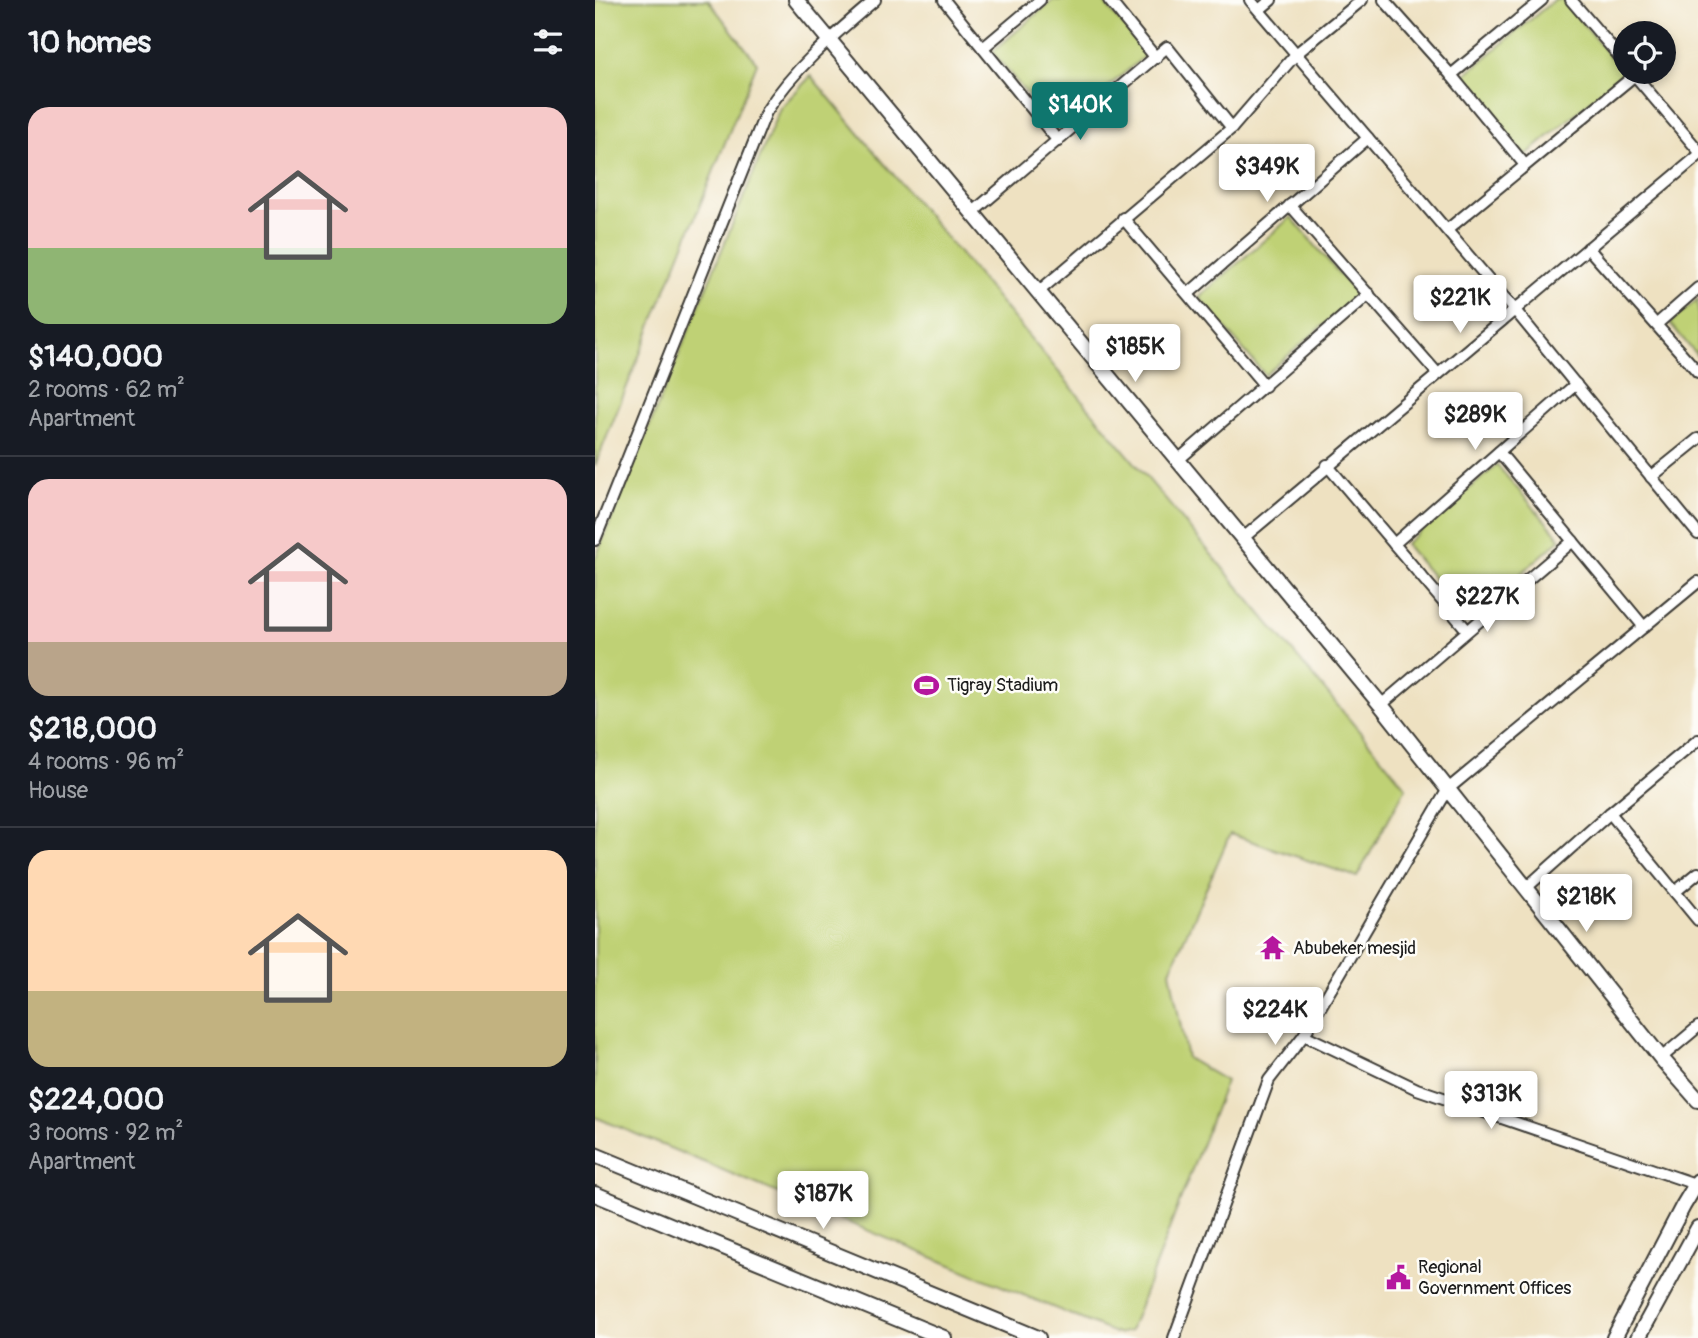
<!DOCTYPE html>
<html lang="en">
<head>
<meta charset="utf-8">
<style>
	:root { --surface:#171b24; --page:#20242c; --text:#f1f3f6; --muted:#9ea1a6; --line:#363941; --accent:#0f766e }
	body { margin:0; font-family:Pangolin,sans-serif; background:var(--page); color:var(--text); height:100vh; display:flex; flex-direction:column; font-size:26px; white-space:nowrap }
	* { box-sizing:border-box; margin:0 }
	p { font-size:23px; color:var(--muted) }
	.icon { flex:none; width:38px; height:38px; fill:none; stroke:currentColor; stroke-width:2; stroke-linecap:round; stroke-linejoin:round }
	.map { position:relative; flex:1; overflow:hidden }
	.details { display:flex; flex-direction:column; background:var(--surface); width:595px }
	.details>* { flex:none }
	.buttons { position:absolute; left:1018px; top:21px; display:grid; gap:14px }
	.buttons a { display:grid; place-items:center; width:63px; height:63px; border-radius:50%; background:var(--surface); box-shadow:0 4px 10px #0003; font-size:35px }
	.price { position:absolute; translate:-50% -60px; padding:0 16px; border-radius:7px; background:#fff; color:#222; font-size:23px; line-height:46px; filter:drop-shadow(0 2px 4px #0008) }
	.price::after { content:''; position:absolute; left:50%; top:42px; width:21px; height:16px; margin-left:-10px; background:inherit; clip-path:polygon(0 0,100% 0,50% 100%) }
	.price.active { background:var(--accent); color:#fff }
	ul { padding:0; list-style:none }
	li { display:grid; align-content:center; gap:14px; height:371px; padding:0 28px }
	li+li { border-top:2px solid var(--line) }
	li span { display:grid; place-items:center; height:217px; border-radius:21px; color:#555 }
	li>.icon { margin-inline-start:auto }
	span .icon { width:126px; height:126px; fill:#fffc; stroke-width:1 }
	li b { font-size:30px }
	h2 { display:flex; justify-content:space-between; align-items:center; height:84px; padding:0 28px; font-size:30px }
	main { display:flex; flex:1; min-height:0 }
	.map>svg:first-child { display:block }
	.green { fill:#bfd174; stroke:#6e7648; stroke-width:2 }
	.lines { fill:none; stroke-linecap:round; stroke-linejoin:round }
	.minor-casing { stroke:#3c3a35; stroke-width:14 }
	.tertiary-casing { stroke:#3c3a35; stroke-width:18 }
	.minor { stroke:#fff; stroke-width:10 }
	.tertiary { stroke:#fff; stroke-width:14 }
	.labels { text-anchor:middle; stroke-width:5; stroke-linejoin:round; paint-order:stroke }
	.poi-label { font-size:18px; fill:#1c1c1c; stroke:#fdfcf7; text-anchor:start }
</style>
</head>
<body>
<main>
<section class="details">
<h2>10 homes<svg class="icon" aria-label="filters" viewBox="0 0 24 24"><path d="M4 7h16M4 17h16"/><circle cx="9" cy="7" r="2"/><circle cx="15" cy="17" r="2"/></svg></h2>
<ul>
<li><span style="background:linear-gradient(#f6c9c9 65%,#8fb573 0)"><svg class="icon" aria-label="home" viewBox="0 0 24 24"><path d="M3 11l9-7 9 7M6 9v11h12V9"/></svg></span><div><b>$140,000</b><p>2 rooms · 62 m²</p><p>Apartment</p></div></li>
<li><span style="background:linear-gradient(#f6c9c9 75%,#b9a48a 0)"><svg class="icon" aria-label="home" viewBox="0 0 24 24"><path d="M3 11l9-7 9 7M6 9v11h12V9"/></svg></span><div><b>$218,000</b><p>4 rooms · 96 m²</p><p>House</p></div></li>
<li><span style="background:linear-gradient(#ffd9b3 65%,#c2b280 0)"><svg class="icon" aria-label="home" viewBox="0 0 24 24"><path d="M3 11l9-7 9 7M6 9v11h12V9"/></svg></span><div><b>$224,000</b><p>3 rooms · 92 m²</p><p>Apartment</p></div></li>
</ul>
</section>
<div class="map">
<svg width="1103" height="1338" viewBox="0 0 1103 1338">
	<rect width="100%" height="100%" fill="#fdfcf7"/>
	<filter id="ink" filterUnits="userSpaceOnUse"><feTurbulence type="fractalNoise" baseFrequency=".0143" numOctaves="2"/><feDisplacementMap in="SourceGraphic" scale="14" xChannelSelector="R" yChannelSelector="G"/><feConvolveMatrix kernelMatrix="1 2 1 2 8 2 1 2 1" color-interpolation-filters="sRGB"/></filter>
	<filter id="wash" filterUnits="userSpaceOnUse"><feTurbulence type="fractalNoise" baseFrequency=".00686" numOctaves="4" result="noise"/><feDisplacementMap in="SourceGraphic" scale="28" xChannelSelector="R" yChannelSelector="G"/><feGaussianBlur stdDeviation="1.57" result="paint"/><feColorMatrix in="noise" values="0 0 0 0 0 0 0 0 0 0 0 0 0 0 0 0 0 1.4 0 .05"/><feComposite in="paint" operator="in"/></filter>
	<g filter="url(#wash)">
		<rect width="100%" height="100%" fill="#eee1c1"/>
		<!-- green -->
		<g class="green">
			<polygon points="0,0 113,0 162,63 0,466"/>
			<polygon points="458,0 507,0 552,54 462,130 397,52"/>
			<polygon points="959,0 968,0 1029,73 930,156 866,78"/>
			<polygon points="216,76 811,787 762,877 635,834 575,971 592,1058 631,1081 535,1331 522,1334 0,1117 0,559 185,108"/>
			<polygon points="696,217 763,296 670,375 604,297"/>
			<polygon points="1103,299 1103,357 1075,323"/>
			<polygon points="902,465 966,539 873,619 810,544"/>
		</g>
	</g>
	<g filter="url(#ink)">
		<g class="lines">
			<defs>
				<g id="minor">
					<polyline points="349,0 463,141"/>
					<polyline points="514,0 561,58"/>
					<polyline points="655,0 919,309 1103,534"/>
					<polyline points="789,0 856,75 930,165"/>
					<polyline points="976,0 1031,64"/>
					<polyline points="664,10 676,0"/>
					<polyline points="388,48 445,0"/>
					<polyline points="1037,72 1103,150"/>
					<polyline points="856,75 947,0"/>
					<polyline points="695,205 843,374"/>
					<polyline points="377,213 572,47 637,128"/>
					<polyline points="528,218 670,386"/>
					<polyline points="852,230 1040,75"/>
					<polyline points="993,248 1103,372"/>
					<polyline points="443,292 637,128 701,54 767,0"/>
					<polyline points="593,294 773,138"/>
					<polyline points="1062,324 1103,288"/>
					<polyline points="904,452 1049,627"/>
					<polyline points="582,461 774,294"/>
					<polyline points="732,465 872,630"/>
					<polyline points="1056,477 1103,439"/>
					<polyline points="647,539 1103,156"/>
					<path d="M0 540 171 112C199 68 240 34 280 0"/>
					<polyline points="799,544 981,384"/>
					<polyline points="786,705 978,541"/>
					<polyline points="1015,813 1103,920"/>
					<polyline points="931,888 1015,813 1103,740"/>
					<polyline points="1080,892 1103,873"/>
					<polyline points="709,1035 822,1089 1100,1184"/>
					<polyline points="1066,1058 1103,1027"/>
					<polyline points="579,1338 674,1080 709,1035 853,789 1103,582"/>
				</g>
				<g id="tertiary">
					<polyline points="201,0 786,705 1066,1058 1103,1100"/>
					<polyline points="0,1155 443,1338"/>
					<polyline points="0,1194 349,1338"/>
					<polyline points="1019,1338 1088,1206 1103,1181"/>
					<polyline points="1043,1338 1103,1228"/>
				</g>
			</defs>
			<!-- minor casing -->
			<use href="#minor" class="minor-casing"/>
			<!-- tertiary casing -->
			<use href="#tertiary" class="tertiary-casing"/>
			<!-- minor -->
			<use href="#minor" class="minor"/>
			<!-- tertiary -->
			<use href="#tertiary" class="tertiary"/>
		</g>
	</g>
	<!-- icons -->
	<defs>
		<symbol id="stadium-bare" viewBox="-9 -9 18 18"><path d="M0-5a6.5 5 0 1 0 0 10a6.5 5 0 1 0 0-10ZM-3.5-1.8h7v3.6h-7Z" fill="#b5179e" stroke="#fdfcf7" stroke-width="2.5" paint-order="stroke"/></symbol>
		<symbol id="temple-bare" viewBox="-9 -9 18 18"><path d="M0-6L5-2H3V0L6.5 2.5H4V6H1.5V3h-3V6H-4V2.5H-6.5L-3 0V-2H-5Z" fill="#b5179e" stroke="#fdfcf7" stroke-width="2.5" paint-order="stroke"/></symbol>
		<symbol id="civic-bare" viewBox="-9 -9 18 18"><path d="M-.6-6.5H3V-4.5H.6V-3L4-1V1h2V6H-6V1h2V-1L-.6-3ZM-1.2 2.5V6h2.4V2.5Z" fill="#b5179e" stroke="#fdfcf7" stroke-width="2.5" paint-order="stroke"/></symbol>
	</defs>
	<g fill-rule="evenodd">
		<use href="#stadium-bare" x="314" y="668" width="35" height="35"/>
		<use href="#temple-bare" x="660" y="930" width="35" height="35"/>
		<use href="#civic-bare" x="786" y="1260" width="35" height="35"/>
	</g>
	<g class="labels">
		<!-- poi labels -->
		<g class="poi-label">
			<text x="352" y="691">Tigray Stadium</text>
			<text x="698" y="954">Abubeker mesjid</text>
			<text x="823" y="1273">Regional<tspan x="823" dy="21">Government Offices</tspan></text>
		</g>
	</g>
</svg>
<div class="buttons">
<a><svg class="icon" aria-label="locate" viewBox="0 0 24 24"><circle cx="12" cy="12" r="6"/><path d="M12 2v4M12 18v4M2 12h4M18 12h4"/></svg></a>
</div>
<b class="price active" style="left:485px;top:142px">$140K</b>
<b class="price" style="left:672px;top:204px">$349K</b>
<b class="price" style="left:865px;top:335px">$221K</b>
<b class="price" style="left:540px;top:384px">$185K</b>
<b class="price" style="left:880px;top:452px">$289K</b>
<b class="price" style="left:892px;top:634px">$227K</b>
<b class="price" style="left:991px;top:934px">$218K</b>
<b class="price" style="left:680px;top:1047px">$224K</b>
<b class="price" style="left:896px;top:1131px">$313K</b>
<b class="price" style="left:228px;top:1231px">$187K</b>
</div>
</main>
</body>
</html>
